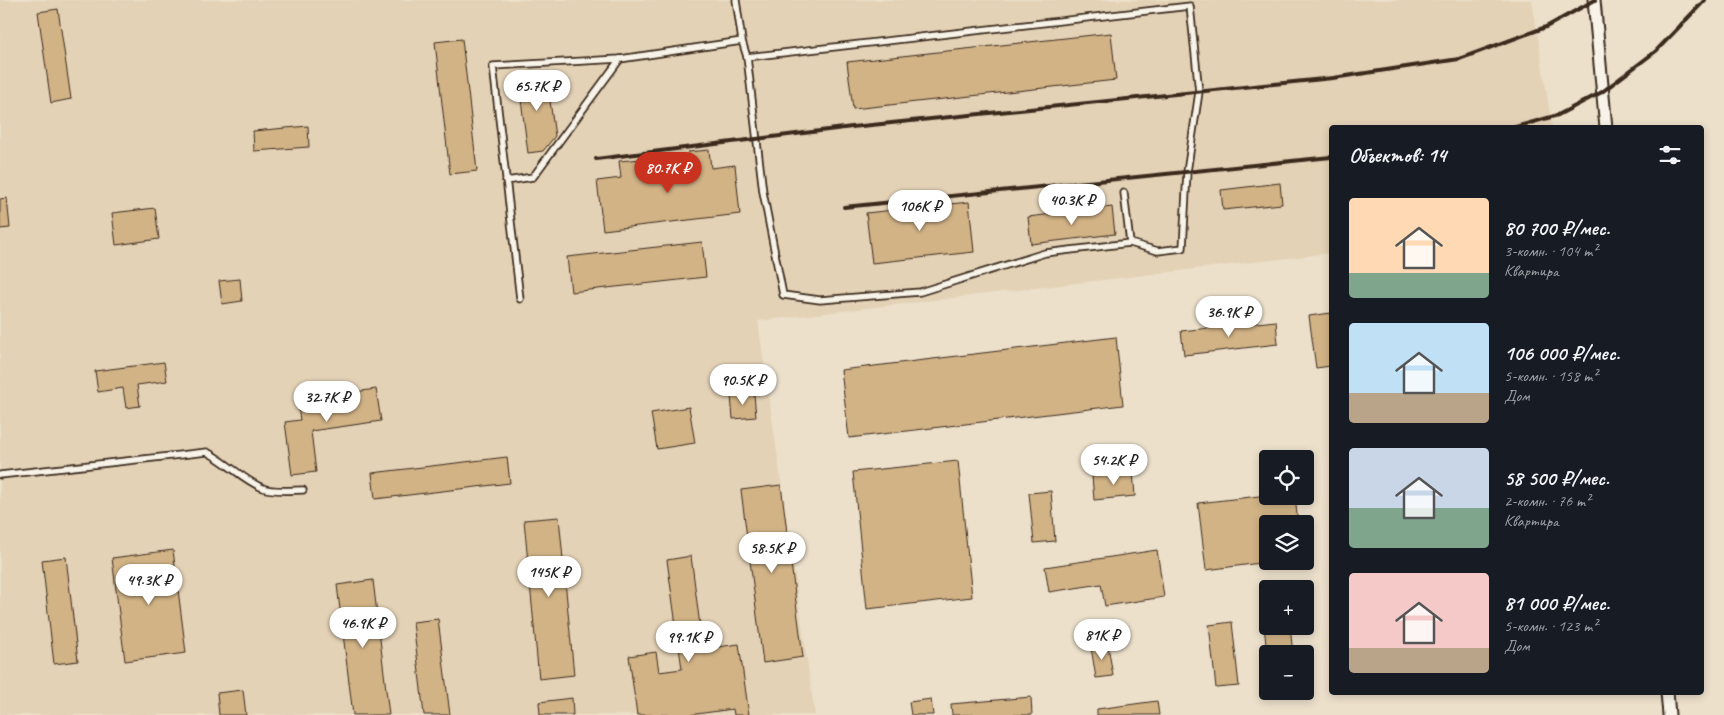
<!DOCTYPE html>
<html lang="ru">
<head>
<meta charset="utf-8">
<style>
	:root { --surface:#171b24; --page:#242831; --text:#f1f3f6; --muted:#9ea1a6; --accent:#c8321e }
	body { margin:0; font-family:Caveat,sans-serif; background:var(--page); color:var(--text); height:100vh; display:flex; flex-direction:column; font-size:19px; white-space:nowrap }
	* { box-sizing:border-box; margin:0 }
	p { font-size:16px; color:var(--muted) }
	.icon { flex:none; width:28px; height:28px; fill:none; stroke:currentColor; stroke-width:2; stroke-linecap:round; stroke-linejoin:round }
	.map { position:relative; flex:1; overflow:hidden }
	.panel { position:absolute; left:1329px; top:125px; width:375px; height:570px; display:flex; flex-direction:column; background:var(--surface); border-radius:5px; box-shadow:0 2px 8px #0003 }
	.panel>* { flex:none }
	.buttons { position:absolute; left:1259px; top:450px; display:grid; gap:10px }
	.buttons a { display:grid; place-items:center; width:55px; height:55px; border-radius:5px; background:var(--surface); box-shadow:0 2px 8px #0003; font-size:25px }
	.price { position:absolute; translate:-50% -42px; padding:0 11px; border-radius:18px; background:#fff; color:#222; font-size:16px; line-height:32px; filter:drop-shadow(0 1px 2px #0008) }
	.price::after { content:''; position:absolute; left:50%; top:30px; width:15px; height:11px; margin-left:-8px; background:inherit; clip-path:polygon(0 0,100% 0,50% 100%) }
	.price.active { background:var(--accent); color:#fff }
	ul { padding:0; list-style:none }
	li { display:flex; align-items:center; gap:15px; height:125px; padding:0 20px }
	li span { display:grid; place-items:center; flex:none; width:140px; height:100px; border-radius:5px; color:#555 }
	li>.icon { margin-inline-start:auto }
	span .icon { width:60px; height:60px; fill:#fffc; stroke-width:1 }
	li b { font-size:21px }
	h2 { display:flex; justify-content:space-between; align-items:center; height:60px; padding:0 20px; font-size:21px }
	.map>svg:first-child { display:block }
	.built { fill:#e4d2b6 }
	.building { fill:#d2b386; stroke:#3b2a1e }
	.lines { fill:none; stroke-linecap:round; stroke-linejoin:round }
	.lane-casing { stroke:#3b2a1e; stroke-width:9 }
	.street-casing { stroke:#3b2a1e; stroke-width:15 }
	.lane { stroke:#f7f3e8; stroke-width:5.5 }
	.street { stroke:#f7f3e8; stroke-width:11 }
	.rail { stroke:#3b2a1e; stroke-width:4 }
</style>
</head>
<body>
<div class="map">
<svg width="1724" height="715" viewBox="0 0 1724 715">
	<rect width="100%" height="100%" fill="#ece0cb"/>
	<filter id="ink" filterUnits="userSpaceOnUse"><feTurbulence type="fractalNoise" baseFrequency=".02" numOctaves="2"/><feDisplacementMap in="SourceGraphic" scale="10" xChannelSelector="R" yChannelSelector="G"/><feConvolveMatrix kernelMatrix="1 2 1 2 8 2 1 2 1" color-interpolation-filters="sRGB"/></filter>
	<g filter="url(#ink)">
		<!-- built -->
		<polygon class="built" points="0,0 1532,0 1552,127 1331,128 1331,253 758,321 815,715 0,715"/>
		<!-- building -->
		<g class="building">
			<polygon points="58,9 71,99 51,103 38,12"/>
			<polygon points="1111,33 1116,80 853,109 847,62"/>
			<polygon points="462,39 477,171 450,174 435,42"/>
			<polygon points="546,73 555,136 543,151 528,153 518,77"/>
			<polygon points="308,126 309,147 254,151 253,131"/>
			<polygon points="709,150 711,168 735,165 740,214 603,230 597,181 621,178 619,161 642,159 644,177 690,172 688,152"/>
			<polygon points="1280,183 1282,204 1223,210 1221,190"/>
			<polygon points="7,198 10,228 0,229 0,199"/>
			<polygon points="969,202 974,252 872,263 866,213"/>
			<polygon points="1112,207 1115,234 1031,244 1028,217"/>
			<polygon points="155,208 159,239 116,245 112,213"/>
			<polygon points="702,242 706,277 571,292 567,257"/>
			<polygon points="240,279 242,301 222,304 219,281"/>
			<polygon points="1331,313 1331,366 1316,368 1309,316"/>
			<polygon points="1276,321 1278,344 1184,355 1181,331"/>
			<polygon points="1116,337 1123,405 849,438 841,370"/>
			<polygon points="164,362 167,381 137,385 140,406 126,408 123,388 98,392 95,371"/>
			<polygon points="376,389 381,421 311,431 316,472 292,475 285,422 300,420 297,400"/>
			<polygon points="754,394 756,417 733,419 731,396"/>
			<polygon points="689,407 695,443 657,449 651,413"/>
			<polygon points="507,457 510,483 375,499 372,473"/>
			<polygon points="958,461 972,597 867,609 853,472"/>
			<polygon points="1133,471 1135,496 1094,500 1092,476"/>
			<polygon points="781,485 803,657 763,663 741,490"/>
			<polygon points="1051,491 1055,541 1034,543 1029,493"/>
			<polygon points="1268,495 1295,496 1298,524 1268,524 1268,562 1206,570 1198,503"/>
			<polygon points="559,517 574,675 539,679 524,520"/>
			<polygon points="173,550 186,653 125,661 112,558"/>
			<polygon points="1157,550 1164,597 1105,606 1101,584 1049,592 1045,567"/>
			<polygon points="691,556 703,649 739,644 749,715 734,715 733,709 689,715 637,715 629,656 656,652 659,672 682,669 667,560"/>
			<polygon points="66,557 78,661 54,664 42,560"/>
			<polygon points="373,580 389,715 353,715 337,585"/>
			<polygon points="438,619 450,715 424,715 413,622"/>
			<polygon points="1232,622 1239,686 1216,688 1209,625"/>
			<polygon points="1264,626 1290,626 1293,654 1267,654"/>
			<polygon points="1108,645 1113,676 1096,678 1091,647"/>
			<polygon points="243,690 246,715 219,715 217,693"/>
			<polygon points="1031,697 1032,715 952,715 951,704"/>
			<polygon points="572,698 573,715 540,715 539,702"/>
			<polygon points="931,699 933,715 911,715 909,702"/>
			<polygon points="1157,701 1159,715 1097,715 1097,709"/>
		</g>
		<g class="lines">
			<defs>
				<g id="lane">
					<polyline points="736,0 742,41 747,57 763,192 783,295 820,300 920,292 1045,253 1130,243 1124,193"/>
					<polyline points="747,57 1190,6 1199,92 1187,172 1183,248 1158,251 1130,243"/>
					<polyline points="506,181 533,177 620,59"/>
					<polyline points="520,299 493,66 620,59 742,41"/>
					<path d="M0 475 207 452C227 462 243 480 263 488 272 492 293 490 303 490"/>
				</g>
				<g id="street">
					<polyline points="1594,0 1606,128"/>
					<polyline points="1667,692 1669,715"/>
				</g>
			</defs>
			<!-- lane casing -->
			<use href="#lane" class="lane-casing"/>
			<!-- street casing -->
			<use href="#street" class="street-casing"/>
			<!-- lane -->
			<use href="#lane" class="lane"/>
			<!-- street -->
			<use href="#street" class="street"/>
			<!-- rail -->
			<g class="rail">
				<polyline points="1512,128 1558,115 1602,92 1656,51 1705,0"/>
				<polyline points="596,159 852,127 1333,78 1459,59 1546,27 1595,0"/>
				<polyline points="844,207 1331,157"/>
			</g>
		</g>
	</g>
</svg>
<div class="buttons">
<a><svg class="icon" aria-label="locate" viewBox="0 0 24 24"><circle cx="12" cy="12" r="6"/><path d="M12 2v4M12 18v4M2 12h4M18 12h4"/></svg></a>
<a><svg class="icon" aria-label="layers" viewBox="0 0 24 24"><path d="M12 4l9 5-9 5-9-5zM3 14l9 5 9-5"/></svg></a>
<a>+</a>
<a>−</a>
</div>
<b class="price" style="left:537px;top:112px">65.7K ₽</b>
<b class="price active" style="left:668px;top:194px">80.7K ₽</b>
<b class="price" style="left:1072px;top:226px">40.3K ₽</b>
<b class="price" style="left:920px;top:232px">106K ₽</b>
<b class="price" style="left:1229px;top:338px">36.9K ₽</b>
<b class="price" style="left:743px;top:406px">90.5K ₽</b>
<b class="price" style="left:327px;top:423px">32.7K ₽</b>
<b class="price" style="left:1114px;top:486px">54.2K ₽</b>
<b class="price" style="left:772px;top:574px">58.5K ₽</b>
<b class="price" style="left:549px;top:598px">145K ₽</b>
<b class="price" style="left:149px;top:606px">49.3K ₽</b>
<b class="price" style="left:363px;top:649px">46.9K ₽</b>
<b class="price" style="left:1102px;top:661px">81K ₽</b>
<b class="price" style="left:689px;top:663px">99.1K ₽</b>
<section class="panel">
<h2>Объектов: 14<svg class="icon" aria-label="filters" viewBox="0 0 24 24"><path d="M4 7h16M4 17h16"/><circle cx="9" cy="7" r="2"/><circle cx="15" cy="17" r="2"/></svg></h2>
<ul>
<li><span style="background:linear-gradient(#ffd9b3 75%,#7fa58c 0)"><svg class="icon" aria-label="home" viewBox="0 0 24 24"><path d="M3 11l9-7 9 7M6 9v11h12V9"/></svg></span><div><b>80 700 ₽/мес.</b><p>3-комн. · 104 m²</p><p>Квартира</p></div></li>
<li><span style="background:linear-gradient(#bfe0f5 70%,#b9a48a 0)"><svg class="icon" aria-label="home" viewBox="0 0 24 24"><path d="M3 11l9-7 9 7M6 9v11h12V9"/></svg></span><div><b>106 000 ₽/мес.</b><p>5-комн. · 158 m²</p><p>Дом</p></div></li>
<li><span style="background:linear-gradient(#c9d6e8 60%,#7fa58c 0)"><svg class="icon" aria-label="home" viewBox="0 0 24 24"><path d="M3 11l9-7 9 7M6 9v11h12V9"/></svg></span><div><b>58 500 ₽/мес.</b><p>2-комн. · 76 m²</p><p>Квартира</p></div></li>
<li><span style="background:linear-gradient(#f6c9c9 75%,#b9a48a 0)"><svg class="icon" aria-label="home" viewBox="0 0 24 24"><path d="M3 11l9-7 9 7M6 9v11h12V9"/></svg></span><div><b>81 000 ₽/мес.</b><p>5-комн. · 123 m²</p><p>Дом</p></div></li>
</ul>
</section>
</div>
</body>
</html>
